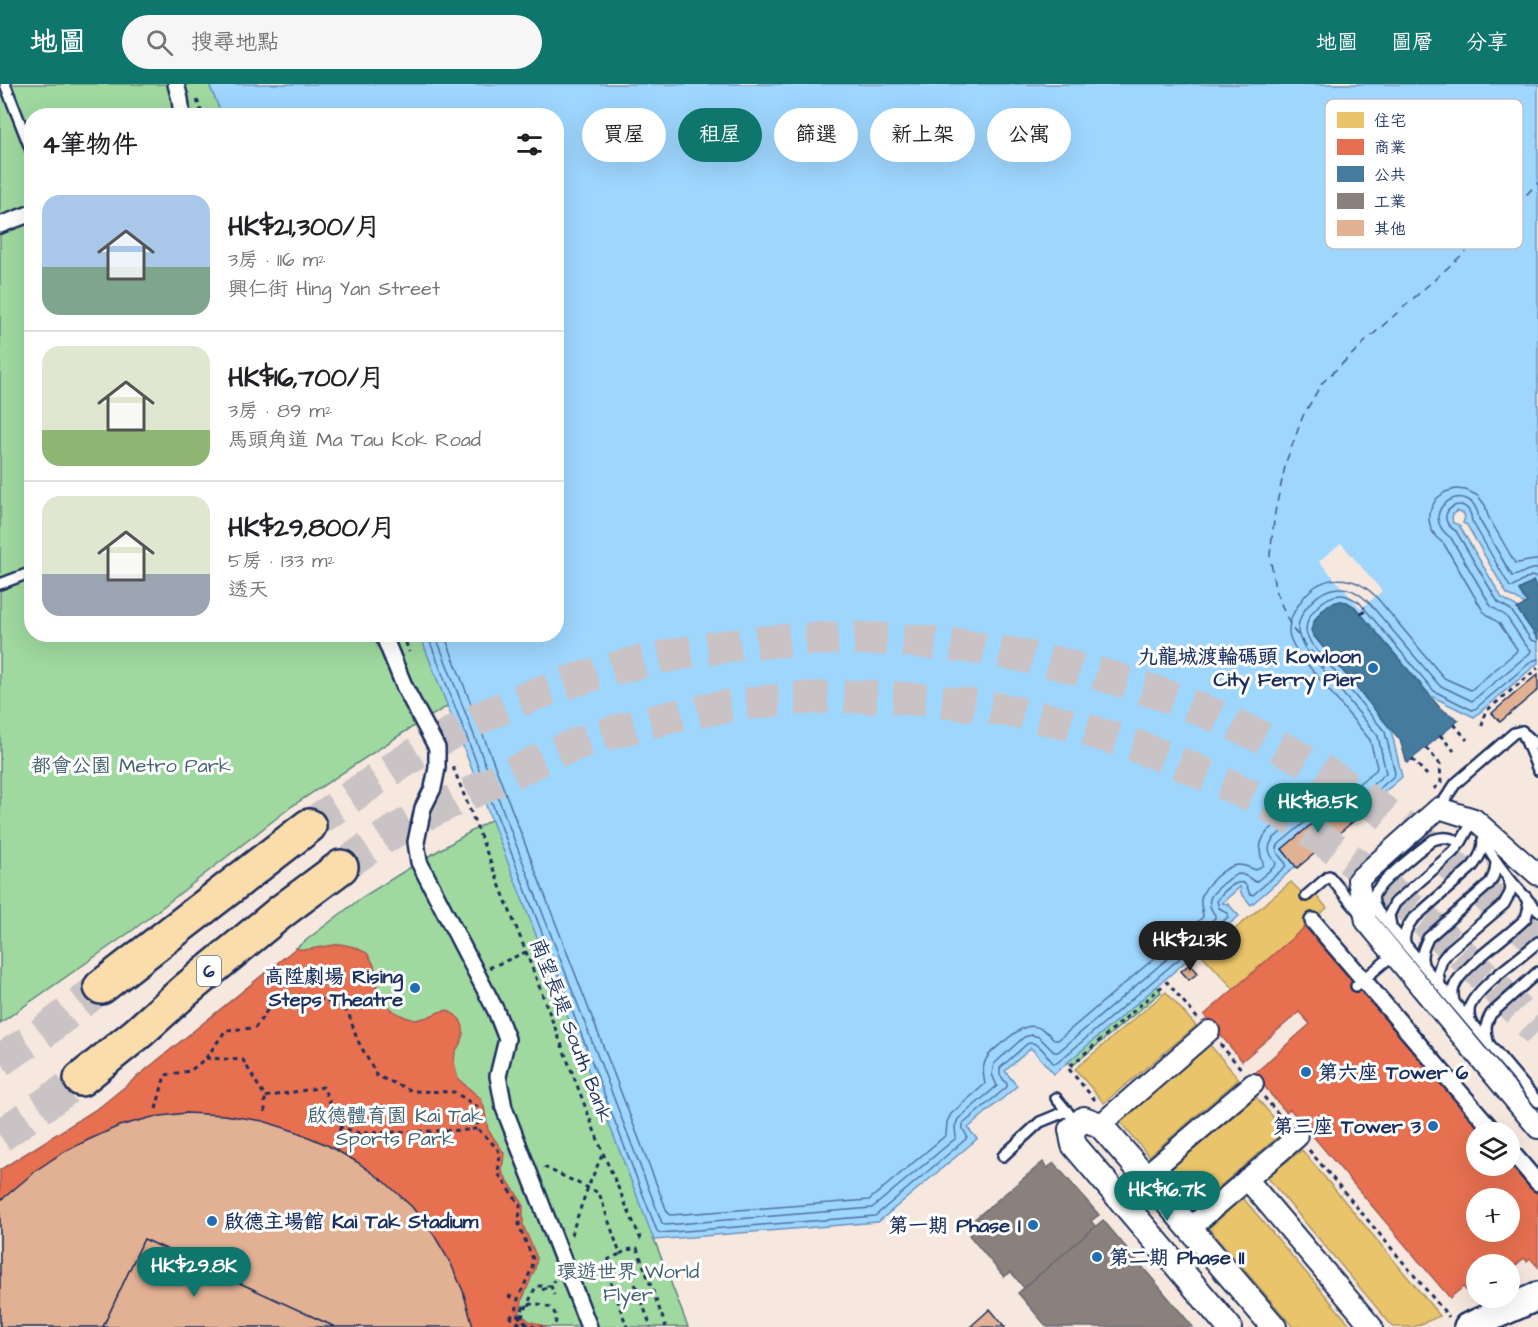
<!DOCTYPE html>
<html lang="zh-TW">
<head>
<meta charset="utf-8">
<style>
	:root { --surface:#fff; --page:#f6f6f6; --text:#202124; --muted:#757577; --line:#e0e0e0; --accent:#0f766e }
	body { margin:0; font-family:"Architects Daughter","LXGW WenKai TC",sans-serif; background:var(--page); color:var(--text); height:100vh; display:flex; flex-direction:column; font-size:22px; white-space:nowrap }
	* { box-sizing:border-box; margin:0 }
	p { font-size:20px; color:var(--muted) }
	.icon { flex:none; width:33px; height:33px; fill:none; stroke:currentColor; stroke-width:2; stroke-linecap:round; stroke-linejoin:round }
	.map { position:relative; flex:1; overflow:hidden }
	.sheet { position:absolute; left:24px; top:24px; width:540px; height:534px; display:flex; flex-direction:column; background:var(--surface); border-radius:24px; box-shadow:0 6px 24px #0002 }
	.sheet>* { flex:none }
	.banner { position:absolute; left:582px; top:24px; width:570px; height:54px; display:flex; gap:12px }
	.controls { position:absolute; left:1466px; top:1038px; display:grid; gap:12px }
	.controls a { display:grid; place-items:center; width:54px; height:54px; border-radius:50%; background:var(--surface); box-shadow:0 6px 24px #0002; font-size:30px }
	.price { position:absolute; translate:-50% -51px; padding:0 14px; border-radius:21px; background:var(--accent); color:#fff; font-size:20px; line-height:39px; filter:drop-shadow(0 2px 3px #0008) }
	.price::after { content:''; position:absolute; left:50%; top:36px; width:18px; height:14px; margin-left:-9px; background:inherit; clip-path:polygon(0 0,100% 0,50% 100%) }
	.price.selected { background:#222; color:#fff }
	ul { padding:0; list-style:none }
	li { display:flex; align-items:center; gap:18px; height:150px; padding:0 18px }
	li+li { border-top:2px solid var(--line) }
	li span { display:grid; place-items:center; flex:none; width:168px; height:120px; border-radius:18px; color:#555 }
	li>.icon { margin-inline-start:auto }
	span .icon { width:72px; height:72px; fill:#fffc; stroke-width:1 }
	li b { font-size:26px }
	h2 { display:flex; justify-content:space-between; align-items:center; height:72px; padding:0 18px; font-size:26px }
	.chip { padding:0 21px; border-radius:27px; background:var(--surface); box-shadow:0 6px 24px #0002; font-size:21px; line-height:54px }
	.chip.selected { background:var(--accent); color:#fff }
	header { display:flex; align-items:center; gap:36px; box-sizing:border-box; height:84px; padding:0 30px; background:var(--accent); color:#fff }
	header strong { font-size:28px }
	nav { display:flex; gap:33px; margin-inline-start:auto; font-size:21px }
	.search { width:420px; height:54px; background:var(--page); display:flex; align-items:center; gap:15px; box-sizing:border-box; padding:0 21px; border-radius:33px; color:var(--muted); font-size:22px }
	.map>svg:first-child { display:block }
	.green { fill:#9fd99f; stroke:#5d847e; stroke-width:1.5 }
	.water { fill:#9ed6fe; stroke:#6a93be; stroke-width:1.5 }
	.pier { fill:#f6e8df }
	.homes { fill:#e9c46a; stroke:#ab9766; stroke-width:1.5 }
	.shops { fill:#e76f51; stroke:#aa5c55; stroke-width:1.5; fill-rule:evenodd }
	.public { fill:#457b9d; stroke:#38648a; stroke-width:1.5 }
	.industry { fill:#8a817c; stroke:#696873; stroke-width:1.5 }
	.lines { fill:none; stroke-linecap:round; stroke-linejoin:round }
	.shore { stroke:#4f729e; stroke-width:1.5 }
	.ferry { stroke:#3c5986; stroke-width:1.5; stroke-dasharray:8 6; stroke-linecap:butt }
	.building { fill:#e2b194; stroke:#1b2f5e; stroke-width:1.5 }
	.trunk-tunnel { stroke:#cac3c5; stroke-width:33; stroke-dasharray:33 16; stroke-linecap:butt }
	.service-casing { stroke:#1b2f5e; stroke-width:14 }
	.pedestrian-casing { stroke:#1b2f5e; stroke-width:20 }
	.minor-casing { stroke:#1b2f5e; stroke-width:24 }
	.tertiary-casing { stroke:#1b2f5e; stroke-width:28 }
	.secondary-casing { stroke:#1b2f5e; stroke-width:32 }
	.trunk-casing { stroke:#1b2f5e; stroke-width:38 }
	.path { stroke:#1b2f5e; stroke-width:3; stroke-dasharray:4.5 4.5; stroke-linecap:butt }
	.service { stroke:#fff; stroke-width:9 }
	.pedestrian { stroke:#fff; stroke-width:15 }
	.minor { stroke:#fff; stroke-width:20 }
	.tertiary { stroke:#fff; stroke-width:24 }
	.secondary { stroke:#fff; stroke-width:27 }
	.trunk { stroke:#faddab; stroke-width:33 }
	.path-bridge { stroke:#1b2f5e; stroke-width:3; stroke-dasharray:4.5 4.5; stroke-linecap:butt }
	.poi-dot { fill:#1f6fb2; stroke:#fff; stroke-width:2 }
	.labels { text-anchor:middle; stroke-width:6; stroke-linejoin:round; paint-order:stroke }
	.shield { fill:#fff; stroke:#5f6d8e; stroke-width:1.5 }
	.shield-label { font-size:18px; font-weight:bold; fill:#1b2f5e }
	.poi-label { font-size:20px; font-weight:bold; fill:#1b2f5e; stroke:#fff; text-anchor:end }
	.park-label { font-size:20px; fill:#436272; stroke:#fff }
	.street-label { font-size:20px; fill:#1b2f5e; stroke:#fff }
	.key { fill:#fff; stroke:#bbc1cf; stroke-width:1.5 }
	.key-label { font-size:16px; fill:#1b2f5e }
</style>
</head>
<body>
<header>
<strong>地圖</strong>
<div class="search"><svg class="icon" aria-label="search" viewBox="0 0 24 24"><circle cx="10" cy="10" r="6"/><path d="M15 15l6 6"/></svg>搜尋地點</div>
<nav><a>地圖</a><a>圖層</a><a>分享</a></nav>
</header>
<div class="map">
<svg width="1538" height="1243" viewBox="0 0 1538 1243">
	<rect width="100%" height="100%" fill="#f6e8df"/>
	<filter id="ink" filterUnits="userSpaceOnUse"><feTurbulence type="fractalNoise" baseFrequency=".0167" numOctaves="2"/><feDisplacementMap in="SourceGraphic" scale="12" xChannelSelector="R" yChannelSelector="G"/><feConvolveMatrix kernelMatrix="1 2 1 2 8 2 1 2 1" color-interpolation-filters="sRGB"/></filter>
	<g filter="url(#ink)">
		<!-- green -->
		<g class="green">
			<polygon points="0,0 209,0 222,31 32,32 32,550 420,551 448,622 406,647 292,722 133,846 0,939"/>
			<polygon points="492,735 688,1243 0,1243 0,1086 100,1023 296,864 361,814 419,778"/>
			<polygon points="1157,902 1161,908 1072,982 1068,977"/>
		</g>
		<!-- water -->
		<path class="water" d="M209 0H1538V505L1533 498 1519 506 1527 519 1525 520 1507 510 1467 441 1463 439 1465 433 1463 429 1457 427 1453 430 1452 434 1453 439 1459 441 1502 514 1519 524 1517 525 1538 555V579L1474 633 1431 612 1355 523C1351 521 1347 518 1342 517 1327 517 1308 536 1313 551L1391 646 1402 693 1354 734 1339 717 1282 765 1296 782 1251 821 1241 809 1240 803 1222 819 1228 820 1239 832 1054 990 1031 964 1005 987 1017 1002 968 1044 977 1055 878 1138 654 1156 420 551 556 550V32L222 31Z"/>
		<!-- pier -->
		<polygon class="pier" points="1341,459 1382,507 1361,525 1319,477"/>
		<!-- homes -->
		<g class="homes">
			<polygon points="1291,798 1310,817 1316,811 1327,824 1234,905 1203,872"/>
			<polygon points="1166,908 1196,942 1104,1019 1075,985"/>
			<polygon points="1298,951 1311,967 1306,971 1311,976 1315,973 1313,970 1317,966 1318,967 1330,957 1337,965 1327,975 1328,976 1335,970 1342,979 1331,991 1330,989 1327,992 1329,994 1331,992 1336,998 1334,999 1335,1002 1327,1010 1314,996 1310,1000 1322,1013 1313,1021 1311,1019 1309,1021 1304,1015 1306,1014 1304,1011 1299,1019 1298,1018 1290,1025 1283,1017 1289,1011 1287,1009 1277,1018 1270,1010 1281,1000 1281,998 1285,995 1287,998 1291,994 1286,988 1282,992 1269,976"/>
			<polygon points="1401,953 1426,982 1415,992 1411,987 1405,992 1409,996 1412,994 1421,1007 1413,1014 1407,1008 1406,1009 1411,1016 1403,1023 1391,1012 1392,1010 1390,1008 1388,1010 1390,1012 1384,1017 1382,1014 1380,1016 1372,1007 1386,995 1382,991 1368,1003 1361,994 1363,992 1361,990 1366,985 1368,987 1370,985 1367,982 1366,984 1357,970 1365,963 1371,970 1372,968 1367,961 1375,954 1387,965 1384,968 1388,972 1393,967 1389,963"/>
			<polygon points="1210,961 1239,995 1149,1072 1120,1038"/>
			<polygon points="1448,1007 1473,1036 1462,1045 1458,1040 1453,1045 1457,1050 1459,1047 1469,1060 1461,1067 1455,1061 1453,1062 1459,1069 1450,1076 1439,1065 1440,1064 1438,1061 1436,1063 1437,1065 1432,1070 1430,1068 1427,1069 1420,1060 1433,1048 1430,1044 1416,1056 1408,1047 1410,1045 1408,1043 1414,1038 1416,1040 1418,1038 1415,1036 1414,1037 1404,1024 1413,1016 1418,1023 1420,1021 1414,1015 1423,1008 1434,1019 1432,1021 1435,1025 1441,1021 1437,1016"/>
			<polygon points="1256,1013 1285,1047 1193,1125 1164,1091"/>
			<polygon points="1470,1061 1476,1068 1476,1082 1509,1082 1509,1078 1520,1090 1510,1098 1506,1094 1500,1099 1504,1103 1507,1100 1516,1113 1509,1120 1509,1114 1476,1114 1475,1123 1467,1114 1481,1102 1477,1098 1463,1110 1455,1101 1458,1099 1456,1096 1461,1092 1463,1094 1465,1092 1463,1089 1461,1090 1452,1077 1460,1070 1466,1076 1467,1075 1462,1068"/>
			<polygon points="1302,1066 1440,1232 1414,1243 1393,1243 1267,1093"/>
			<polygon points="1243,1114 1352,1243 1293,1243 1209,1144"/>
			<polygon points="1518,1114 1529,1125 1526,1128 1530,1132 1536,1127 1532,1123 1538,1117 1537,1176 1532,1168 1530,1169 1532,1171 1527,1177 1524,1174 1522,1176 1514,1167 1528,1155 1525,1151 1511,1163 1503,1154 1505,1152 1503,1150 1506,1148 1509,1148 1509,1145 1510,1147 1513,1145 1510,1142 1509,1143 1509,1125 1513,1129 1515,1128 1509,1121"/>
		</g>
		<!-- shops -->
		<g class="shops">
			<path d="M1305 843 1484 1048H1476V1082H1509V1078L1538 1111V1183L1530 1174 1527 1177 1524 1174 1509 1187V1180H1476V1214H1478L1475 1216 1463 1203 1450 1214 1290 1025 1286 1028 1254 990 1310 940 1299 928 1242 977 1204 931ZM1476 1114H1509V1148H1476Z"/>
			<polygon points="340,860 354,863 367,869 373,879 378,893 376,905 386,920 395,928 405,933 415,936 428,933 439,928 447,926 455,931 460,936 463,943 463,950 461,958 455,968 454,978 456,988 458,995 480,1014 484,1023 488,1046 504,1069 502,1088 523,1120 523,1141 537,1174 535,1185 522,1216 520,1229 529,1237 547,1243 0,1243 0,1086 100,1023 296,864 304,866"/>
		</g>
		<!-- public -->
		<g class="public">
			<polygon points="1533,497 1538,505 1538,555 1517,525 1527,519 1519,506"/>
			<polygon points="1340,517 1347,518 1355,523 1441,625 1459,636 1407,679 1400,656 1313,551 1311,546 1314,538 1320,529 1328,521"/>
		</g>
		<!-- industry -->
		<g class="industry">
			<polygon points="1043,1078 1047,1084 1054,1079 1099,1131 1091,1137 1096,1143 1024,1204 1011,1188 1004,1193 969,1151 975,1146 970,1139"/>
			<polygon points="1103,1136 1193,1243 1047,1243 1018,1209"/>
		</g>
		<g class="lines">
			<!-- shore -->
			<g class="shore">
				<path d="M1538 494 1531 492 1513 503H1510L1472 437C1469 404 1427 430 1456 447L1498 518 1511 526 1531 556 1538 558"/>
				<path d="M427 550 657 1147 660 1149 875 1132 966 1055 967 1052 963 1045V1040L1007 1003V1000L1000 991V984L1027 960C1038 955 1046 971 1053 979H1057L1228 833V829L1219 824 1217 817C1224 806 1245 786 1249 809L1253 811 1285 783 1286 780C1281 773 1273 768 1279 760L1335 713H1343L1353 724 1356 725 1394 692 1395 689 1385 648 1311 559C1309 555 1306 550 1306 546 1306 530 1325 511 1341 511 1348 511 1353 515 1359 518L1434 607 1472 626 1475 625 1532 577 1538 575"/>
				<path d="M435 550 662 1139 665 1141 872 1124 956 1054 955 1043 958 1035 997 1002 992 990 994 980 1024 953 1032 951 1039 953 1054 968H1058L1215 834V831C1204 817 1211 810 1223 800 1228 796 1233 791 1239 790 1246 790 1251 796 1256 798L1275 782 1276 779C1269 770 1266 763 1274 754L1331 706C1346 700 1346 710 1357 714L1386 689 1378 652 1305 564C1302 559 1298 553 1298 546 1298 527 1319 505 1338 504 1352 503 1363 512 1371 521L1439 601 1472 617 1530 569 1531 566 1525 560 1506 532 1491 522 1451 454C1412 426 1473 390 1479 435L1512 492C1522 492 1526 483 1538 485"/>
				<path d="M444 550 668 1130 671 1131 869 1116 946 1051 947 1038 951 1030 985 1000C984 994 982 987 984 981 986 971 995 965 1002 959 1023 942 1034 933 1055 956H1058L1203 833C1203 827 1200 821 1201 815 1203 802 1225 782 1238 781 1245 781 1250 784 1256 786L1263 781V779C1258 767 1259 757 1268 747L1327 699C1339 693 1346 696 1357 701L1376 686 1377 683 1370 656 1298 569C1294 562 1289 555 1289 547 1289 537 1293 528 1299 520 1319 488 1354 488 1378 515L1444 594 1471 606 1516 568 1517 565 1499 539 1489 532 1483 527 1444 460 1436 453 1431 445 1429 436V429L1436 415 1445 408 1456 405 1466 406 1478 412 1485 421 1488 432 1515 479C1521 480 1529 475 1538 476"/>
			</g>
			<!-- ferry -->
			<polyline class="ferry" points="1353,600 1344,607 1291,543 1275,506 1270,471 1275,428 1286,378 1303,332 1322,299 1368,255 1501,136 1538,99"/>
		</g>
		<!-- building -->
		<g class="building">
			<polygon points="1538,590 1538,606 1500,638 1492,629"/>
			<polygon points="1339,717 1355,736 1297,784 1282,765"/>
			<polygon points="1190,880 1198,889 1189,896 1181,887"/>
			<polygon points="186,1029 224,1031 263,1037 297,1048 327,1061 357,1078 385,1098 412,1123 434,1151 451,1180 463,1207 473,1243 335,1243 144,1155 103,1243 0,1243 0,1117 38,1085 62,1069 88,1056 119,1042 153,1033"/>
			<polygon points="144,1155 335,1243 103,1243"/>
			<polygon points="990,1225 1005,1243 970,1243"/>
		</g>
		<g class="lines">
			<!-- trunk-tunnel -->
			<g class="trunk-tunnel">
				<path d="M309 742C371 699 436 652 506 622 785 503 1122 545 1370 718 1430 759 1484 809 1538 857"/>
				<path d="M341 783C363 768 385 752 409 739 436 724 465 712 493 698 525 683 558 666 591 655 740 606 896 600 1048 635 1072 641 1095 649 1119 656 1157 669 1194 685 1230 702 1242 708 1255 713 1266 720 1369 780 1457 861 1538 948"/>
				<polyline points="0,976 41,950 101,903"/>
				<polyline points="0,1052 81,995"/>
			</g>
			<defs>
				<g id="service">
					<polyline points="5,0 32,69"/>
					<polyline points="0,500 32,488"/>
					<polyline points="1522,647 1538,686"/>
					<polyline points="1526,651 1538,662"/>
					<polyline points="1439,724 1456,699 1514,649 1522,647"/>
					<path d="M1483 756C1499 785 1516 803 1538 827"/>
					<path d="M1461 758C1451 754 1444 752 1433 756 1421 765 1379 798 1374 811 1372 817 1375 823 1379 829L1538 1018"/>
					<polyline points="1306,812 1329,792 1359,828"/>
					<polyline points="1391,842 1389,831 1395,819 1453,768 1461,758 1474,735"/>
					<path d="M1405 859C1403 850 1407 843 1412 836L1472 783C1479 774 1483 767 1483 756"/>
					<path d="M1423 880C1420 870 1424 863 1428 854L1488 801C1494 794 1495 788 1496 779"/>
					<polyline points="1440,901 1438,888 1442,876 1450,866 1504,820 1510,809 1511,803 1508,794"/>
					<polyline points="1356,902 1394,870"/>
					<path d="M1454 917C1453 913 1452 908 1454 903 1460 884 1510 851 1526 834L1529 823 1526 813"/>
					<path d="M1470 936C1469 931 1468 927 1470 922 1479 901 1520 875 1538 858"/>
					<path d="M1488 957C1485 946 1485 940 1491 930L1538 888"/>
					<polyline points="1056,1014 1070,1031"/>
					<polyline points="1003,1072 1040,1038 1067,1027"/>
				</g>
				<g id="pedestrian">
					<polyline points="176,0 180,15 182,32"/>
					<polyline points="0,141 32,129"/>
					<polyline points="383,550 405,604 437,664 437,684 433,704 423,724 416,758 419,778 496,927 507,955 498,992 504,1024 589,1243"/>
					<polyline points="1313,837 1494,1048"/>
					<polyline points="1509,1065 1538,1099"/>
				</g>
				<g id="minor">
					<polyline points="1538,791 1474,735 1439,724 1358,796 1366,837 1538,1044"/>
					<polyline points="1100,1041 1209,947"/>
					<polyline points="1145,1092 1253,1000"/>
					<polyline points="1247,1095 1372,1243"/>
					<polyline points="1190,1144 1297,1053"/>
				</g>
				<polyline id="tertiary" points="1229,1243 1074,1061 1071,1046 1084,1035 1100,1041 1145,1092 1274,1243"/>
				<polyline id="secondary" points="1468,1243 1538,1212"/>
				<g id="trunk">
					<polyline points="101,903 309,742"/>
					<polyline points="81,995 138,949 187,905 282,827 341,783"/>
				</g>
			</defs>
			<!-- service casing -->
			<use href="#service" class="service-casing"/>
			<!-- pedestrian casing -->
			<use href="#pedestrian" class="pedestrian-casing"/>
			<!-- minor casing -->
			<use href="#minor" class="minor-casing"/>
			<!-- tertiary casing -->
			<use href="#tertiary" class="tertiary-casing"/>
			<!-- secondary casing -->
			<use href="#secondary" class="secondary-casing"/>
			<!-- trunk casing -->
			<use href="#trunk" class="trunk-casing"/>
			<!-- path -->
			<g class="path">
				<polyline points="197,16 203,32"/>
				<polyline points="1361,530 1366,526 1364,523"/>
				<polyline points="403,550 409,568"/>
				<polyline points="1454,640 1467,656"/>
				<polyline points="1482,642 1485,628 1538,584"/>
				<polyline points="1440,651 1454,667"/>
				<polyline points="1426,664 1440,680 1441,699 1431,707"/>
				<polyline points="1412,675 1427,691"/>
				<polyline points="453,683 526,868 603,1069 642,1158"/>
				<polyline points="489,884 526,868"/>
				<polyline points="1220,960 1243,987"/>
				<polyline points="206,974 243,976 265,1013 323,1003 341,1043 359,1049 471,1046 477,1044"/>
				<polyline points="1264,1013 1287,1040"/>
				<polyline points="1095,1016 1068,984 1167,898 1198,935"/>
				<polyline points="265,1028 265,1013"/>
				<polyline points="335,1055 341,1043"/>
				<polyline points="1309,1066 1449,1233"/>
				<polyline points="544,1083 599,1109 620,1170 609,1175 606,1185 627,1243"/>
				<polyline points="571,1151 588,1103 603,1069"/>
				<polyline points="620,1170 627,1166 637,1164 666,1243"/>
				<polyline points="629,1183 651,1243"/>
				<polyline points="542,1206 551,1202 554,1211"/>
				<polyline points="508,1212 518,1215"/>
				<polyline points="509,1233 519,1239 536,1202 551,1202 554,1196"/>
				<polyline points="509,1233 516,1230"/>
				<polyline points="526,1243 529,1237"/>
				<polyline points="541,1243 542,1242"/>
			</g>
			<!-- service -->
			<use href="#service" class="service"/>
			<!-- pedestrian -->
			<use href="#pedestrian" class="pedestrian"/>
			<!-- minor -->
			<use href="#minor" class="minor"/>
			<!-- tertiary -->
			<use href="#tertiary" class="tertiary"/>
			<!-- secondary -->
			<use href="#secondary" class="secondary"/>
			<!-- trunk -->
			<use href="#trunk" class="trunk"/>
			<!-- path-bridge -->
			<g class="path-bridge">
				<polyline points="156,1025 165,991 190,987 206,974 226,946 255,944 277,912 324,916 348,928 357,955 377,992 413,1007 454,1008 478,1023 477,1044 497,1064 500,1070 498,1089 520,1121 519,1142 533,1175 532,1184 518,1215 516,1230 527,1240 535,1243"/>
				<path d="M516 1243 524 1222C539 1216 563 1223 554 1243"/>
			</g>
		</g>
	</g>
	<!-- markers -->
	<g class="poi-dot">
		<circle cx="1373" cy="584" r="6"/>
		<circle cx="415" cy="904" r="6"/>
		<circle cx="1306" cy="988" r="6"/>
		<circle cx="1433" cy="1042" r="6"/>
		<circle cx="212" cy="1137" r="6"/>
		<circle cx="1033" cy="1141" r="6"/>
		<circle cx="1097" cy="1173" r="6"/>
	</g>
	<g class="labels">
		<!-- shield labels -->
		<rect class="shield" x="197" y="872" width="24" height="30" rx="4.5"/>
		<g class="shield-label">
			<text x="209" y="893">6</text>
		</g>
		<!-- poi labels -->
		<g class="poi-label">
			<text x="1361" y="579">九龍城渡輪碼頭 Kowloon<tspan x="1361" dy="23">City Ferry Pier</tspan></text>
			<text x="403" y="899">高陞劇場 Rising<tspan x="403" dy="23">Steps Theatre</tspan></text>
			<text x="1318" y="995" text-anchor="start">第六座 Tower 6</text>
			<text x="1421" y="1049">第三座 Tower 3</text>
			<text x="224" y="1144" text-anchor="start">啟德主場館 Kai Tak Stadium</text>
			<text x="1021" y="1148">第一期 Phase I</text>
			<text x="1109" y="1180" text-anchor="start">第二期 Phase II</text>
		</g>
		<!-- park labels -->
		<g class="park-label">
			<text x="131" y="688">都會公園 Metro Park</text>
			<text x="395" y="1038">啟德體育園 Kai Tak<tspan x="395" dy="23">Sports Park</tspan></text>
			<text x="628" y="1194">環遊世界 World<tspan x="628" dy="23">Flyer</tspan></text>
		</g>
		<!-- street labels -->
		<g class="street-label">
			<text transform="translate(572 946) rotate(69)" y="7">南望長堤 South Bank</text>
		</g>
	</g>
	<!-- legend -->
	<rect x="1325" y="15" width="198" height="150" rx="9" class="key"/>
	<rect x="1337" y="28" width="27" height="16" fill="#e9c46a"/>
	<rect x="1337" y="55" width="27" height="16" fill="#e76f51"/>
	<rect x="1337" y="82" width="27" height="16" fill="#457b9d"/>
	<rect x="1337" y="109" width="27" height="16" fill="#8a817c"/>
	<rect x="1337" y="136" width="27" height="16" fill="#e2b194"/>
	<g class="key-label">
		<text x="1374" y="42">住宅</text>
		<text x="1374" y="69">商業</text>
		<text x="1374" y="96">公共</text>
		<text x="1374" y="123">工業</text>
		<text x="1374" y="150">其他</text>
	</g>
</svg>
<div class="controls">
<a><svg class="icon" aria-label="layers" viewBox="0 0 24 24"><path d="M12 4l9 5-9 5-9-5zM3 14l9 5 9-5"/></svg></a>
<a>+</a>
<a>−</a>
</div>
<b class="price" style="left:1318px;top:750px">HK$18.5K</b>
<b class="price selected" style="left:1190px;top:888px">HK$21.3K</b>
<b class="price" style="left:1167px;top:1138px">HK$16.7K</b>
<b class="price" style="left:194px;top:1214px">HK$29.8K</b>
<div class="banner">
<a class="chip">買屋</a>
<a class="chip selected">租屋</a>
<a class="chip">篩選</a>
<a class="chip">新上架</a>
<a class="chip">公寓</a>
</div>
<section class="sheet">
<h2>4筆物件<svg class="icon" aria-label="filters" viewBox="0 0 24 24"><path d="M4 7h16M4 17h16"/><circle cx="9" cy="7" r="2"/><circle cx="15" cy="17" r="2"/></svg></h2>
<ul>
<li><span style="background:linear-gradient(#a9c7e8 60%,#7fa58c 0)"><svg class="icon" aria-label="home" viewBox="0 0 24 24"><path d="M3 11l9-7 9 7M6 9v11h12V9"/></svg></span><div><b>HK$21,300/月</b><p>3房 · 116 m²</p><p>興仁街 Hing Yan Street</p></div></li>
<li><span style="background:linear-gradient(#dfe7d0 70%,#8fb573 0)"><svg class="icon" aria-label="home" viewBox="0 0 24 24"><path d="M3 11l9-7 9 7M6 9v11h12V9"/></svg></span><div><b>HK$16,700/月</b><p>3房 · 89 m²</p><p>馬頭角道 Ma Tau Kok Road</p></div></li>
<li><span style="background:linear-gradient(#dfe7d0 65%,#9aa5b1 0)"><svg class="icon" aria-label="home" viewBox="0 0 24 24"><path d="M3 11l9-7 9 7M6 9v11h12V9"/></svg></span><div><b>HK$29,800/月</b><p>5房 · 133 m²</p><p>透天</p></div></li>
</ul>
</section>
</div>
</body>
</html>
